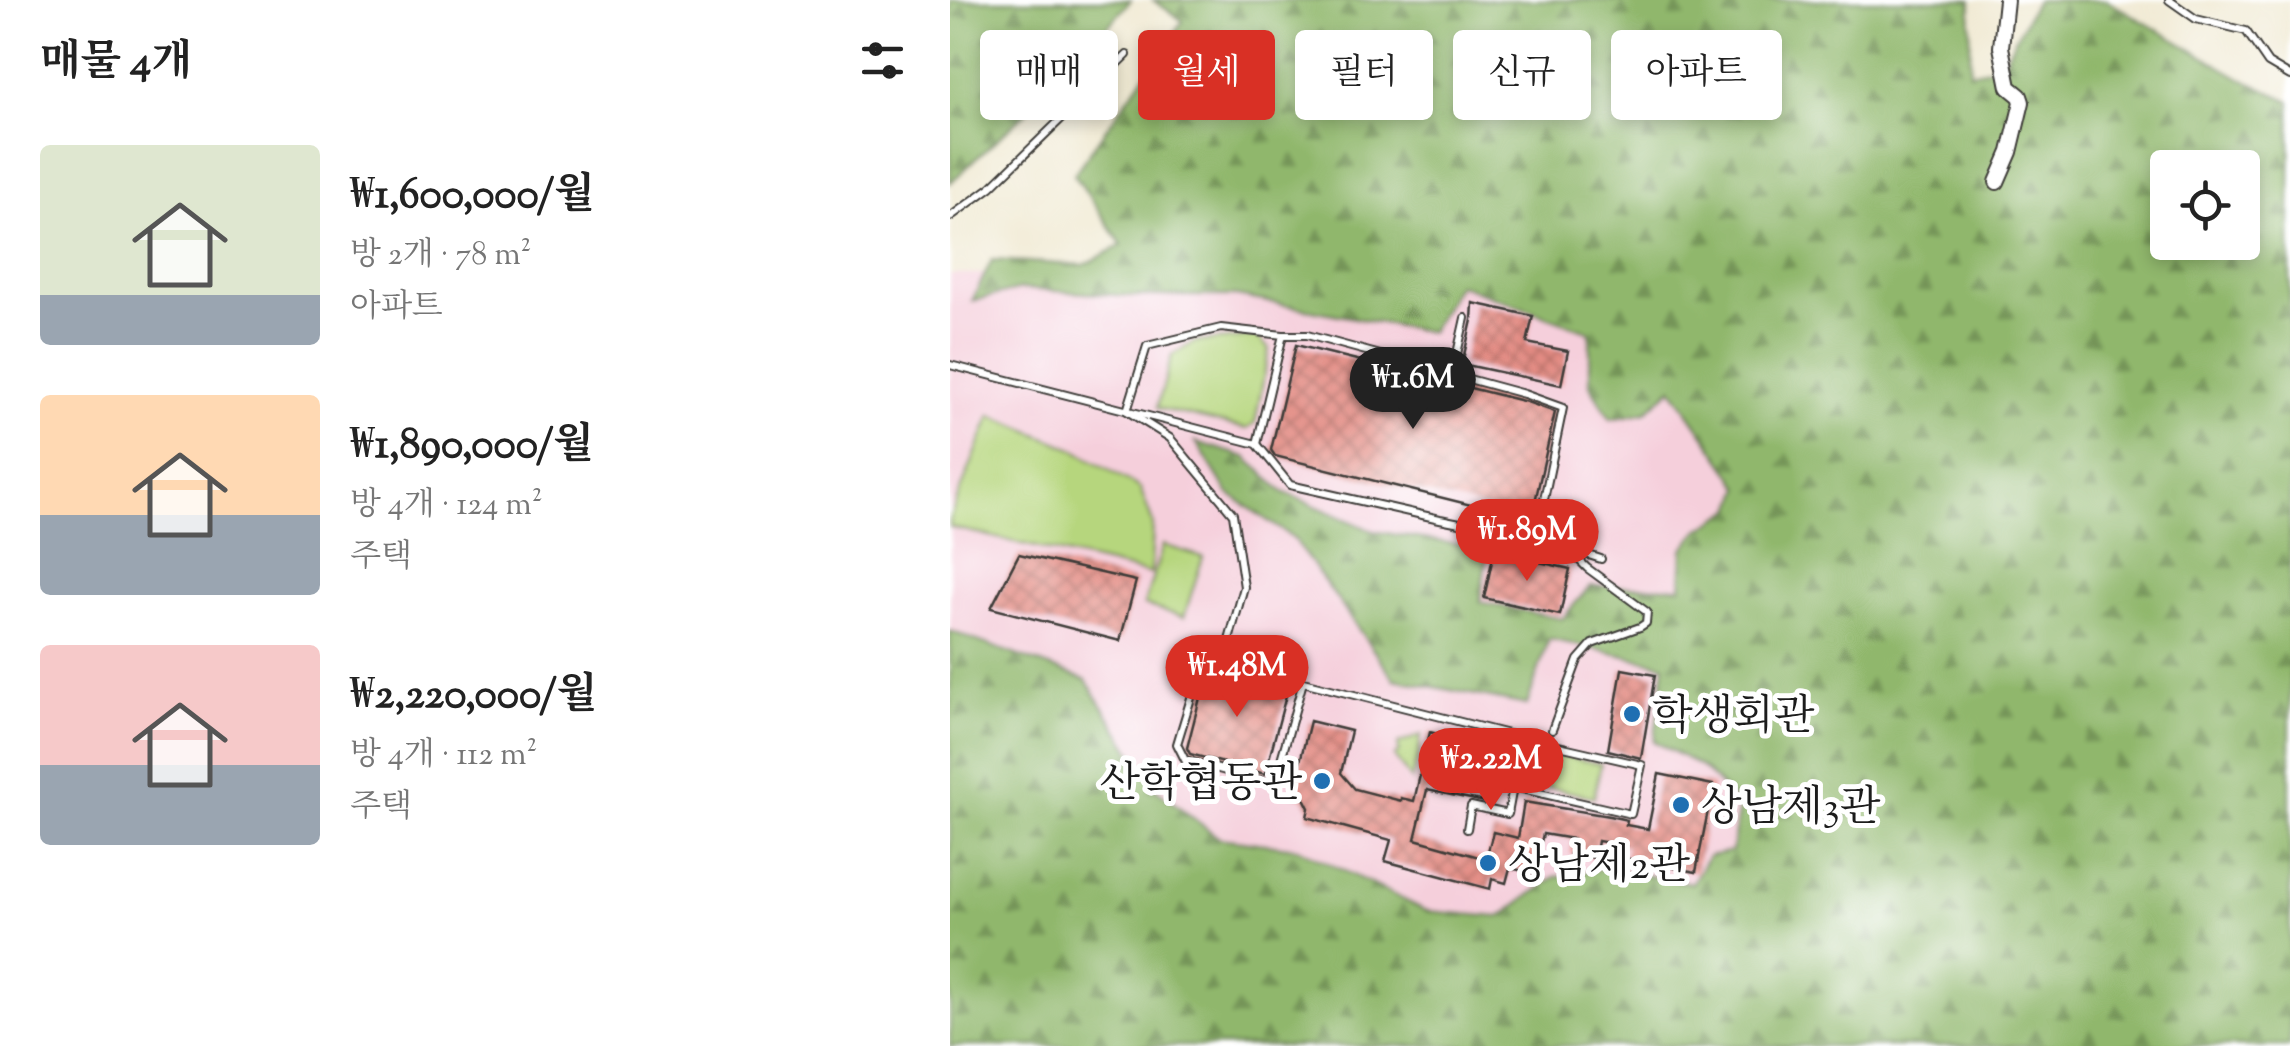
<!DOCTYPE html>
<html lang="ko">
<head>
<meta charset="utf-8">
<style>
	:root { --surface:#fff; --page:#f6f6f6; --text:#222; --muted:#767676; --accent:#d93025 }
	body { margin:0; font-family:"Sorts Mill Goudy","Noto Serif KR",serif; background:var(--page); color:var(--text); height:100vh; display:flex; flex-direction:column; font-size:38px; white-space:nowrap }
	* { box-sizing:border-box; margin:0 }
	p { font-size:32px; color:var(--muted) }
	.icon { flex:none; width:55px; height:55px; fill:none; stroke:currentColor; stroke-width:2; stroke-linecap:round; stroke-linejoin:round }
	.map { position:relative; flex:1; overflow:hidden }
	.sheet { display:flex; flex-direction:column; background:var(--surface); width:950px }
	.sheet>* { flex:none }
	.guide { position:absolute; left:30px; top:30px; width:950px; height:90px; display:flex; gap:20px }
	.fabs { position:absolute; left:1200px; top:150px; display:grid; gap:20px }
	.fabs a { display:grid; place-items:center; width:110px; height:110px; border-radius:10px; background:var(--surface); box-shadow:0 5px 15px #0003; font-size:50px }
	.price { position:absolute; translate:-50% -85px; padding:0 22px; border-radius:35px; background:var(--accent); color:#fff; font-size:32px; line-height:65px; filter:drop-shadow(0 2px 5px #0008) }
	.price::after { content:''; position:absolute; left:50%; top:60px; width:30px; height:22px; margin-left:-15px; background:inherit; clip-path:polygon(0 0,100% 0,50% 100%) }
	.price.selected { background:#222; color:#fff }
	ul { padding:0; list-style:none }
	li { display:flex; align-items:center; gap:30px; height:250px; padding:0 40px }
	li span { display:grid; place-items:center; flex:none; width:280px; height:200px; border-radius:10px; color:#555 }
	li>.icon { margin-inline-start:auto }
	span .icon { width:120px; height:120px; fill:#fffc; stroke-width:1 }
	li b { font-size:42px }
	h2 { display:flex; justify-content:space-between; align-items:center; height:120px; padding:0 40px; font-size:42px }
	.tag { padding:0 35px; border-radius:10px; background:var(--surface); box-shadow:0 5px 15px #0003; font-size:35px; line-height:90px }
	.tag.selected { background:var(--accent); color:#fff }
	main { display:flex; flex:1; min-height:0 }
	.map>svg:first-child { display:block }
	.built { fill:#f5cfdb }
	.grass { fill:#b6d67d; stroke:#69794c; stroke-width:2.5 }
	.forest { fill:url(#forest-firs); stroke:#566a44; stroke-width:2.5; fill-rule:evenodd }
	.building { fill:url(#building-cross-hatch) }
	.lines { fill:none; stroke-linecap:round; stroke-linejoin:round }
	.lane-casing { stroke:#3c3b37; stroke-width:10 }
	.street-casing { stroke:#3c3b37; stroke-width:18 }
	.lane { stroke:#fff; stroke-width:6 }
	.street { stroke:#fff; stroke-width:14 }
	.poi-dot { fill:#1f6fb2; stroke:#fff; stroke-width:4 }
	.labels { text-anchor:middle; stroke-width:10; stroke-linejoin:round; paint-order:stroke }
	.poi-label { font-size:42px; fill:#1c1c1c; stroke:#fff; text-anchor:start }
</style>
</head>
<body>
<main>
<section class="sheet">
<h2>매물 4개<svg class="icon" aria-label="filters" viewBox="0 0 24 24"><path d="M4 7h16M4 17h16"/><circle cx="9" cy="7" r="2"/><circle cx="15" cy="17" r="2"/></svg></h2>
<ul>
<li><span style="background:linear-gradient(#dfe7d0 75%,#9aa5b1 0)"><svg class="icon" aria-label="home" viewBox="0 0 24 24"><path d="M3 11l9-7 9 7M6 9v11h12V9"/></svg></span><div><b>₩1,600,000/월</b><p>방 2개 · 78 m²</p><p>아파트</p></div></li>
<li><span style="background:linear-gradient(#ffd9b3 60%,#9aa5b1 0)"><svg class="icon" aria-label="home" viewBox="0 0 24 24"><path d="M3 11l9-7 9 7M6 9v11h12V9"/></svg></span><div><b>₩1,890,000/월</b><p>방 4개 · 124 m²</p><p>주택</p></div></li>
<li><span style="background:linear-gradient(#f6c9c9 60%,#9aa5b1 0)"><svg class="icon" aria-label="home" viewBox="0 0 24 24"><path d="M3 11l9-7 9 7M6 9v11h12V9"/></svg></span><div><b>₩2,220,000/월</b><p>방 4개 · 112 m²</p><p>주택</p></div></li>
</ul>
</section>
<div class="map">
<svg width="1340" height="1046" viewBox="0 0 1340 1046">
	<defs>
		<pattern id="forest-firs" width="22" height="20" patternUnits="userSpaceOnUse" patternTransform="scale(2.5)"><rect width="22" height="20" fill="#90b76c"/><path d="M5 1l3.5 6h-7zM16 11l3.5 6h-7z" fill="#759458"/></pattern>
		<pattern id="building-cross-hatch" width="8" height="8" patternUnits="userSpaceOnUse" patternTransform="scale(2.5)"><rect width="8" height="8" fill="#e38b83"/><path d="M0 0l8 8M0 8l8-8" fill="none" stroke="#b7716a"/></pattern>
	</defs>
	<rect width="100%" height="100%" fill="#fff"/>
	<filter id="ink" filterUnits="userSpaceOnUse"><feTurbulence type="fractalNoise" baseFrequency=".01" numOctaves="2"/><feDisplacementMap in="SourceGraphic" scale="20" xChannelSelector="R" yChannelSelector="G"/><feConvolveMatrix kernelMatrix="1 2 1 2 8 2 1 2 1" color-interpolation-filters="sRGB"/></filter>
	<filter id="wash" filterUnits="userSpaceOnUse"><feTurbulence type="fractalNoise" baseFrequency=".0048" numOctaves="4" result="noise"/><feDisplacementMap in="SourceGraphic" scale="40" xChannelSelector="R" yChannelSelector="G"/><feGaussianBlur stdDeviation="2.25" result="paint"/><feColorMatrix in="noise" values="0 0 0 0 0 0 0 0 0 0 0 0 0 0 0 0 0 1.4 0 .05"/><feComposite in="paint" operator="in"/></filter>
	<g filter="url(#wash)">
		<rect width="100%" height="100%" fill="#f0e9d1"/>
		<!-- built -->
		<polygon class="built" points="378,270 656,294 855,535 822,882 503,948 232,829 0,680 0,274"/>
		<!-- grass -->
		<g class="grass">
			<polygon points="307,336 319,349 305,424 297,429 207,408 222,355 245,342"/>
			<polygon points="41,415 124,449 190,488 203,523 201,574 0,527 0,517"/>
			<polygon points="213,545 253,557 234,617 194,605"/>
			<polygon points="471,735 468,759 461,780 444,756 449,752 448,744"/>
			<polygon points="579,749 651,764 644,797 572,782"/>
		</g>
		<!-- forest -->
		<g class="forest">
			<polygon points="0,0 181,0 108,83 0,183"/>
			<path d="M203 0H1021L1020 73 1052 64 1086 0H1156L1298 82 1340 101V1046H0V631L136 680 206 789 269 838 347 848 477 911 550 917 605 877 655 868 742 883 758 856 782 851 789 804 753 768 704 741 715 665 599 639 577 705 444 679 344 539 278 493 246 442 296 457 333 492 423 531 538 549 530 602 612 619 640 586 731 587 733 549 749 530 783 509 791 488 722 388 696 412 661 419 640 386V332L508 284 480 332 286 296H183L71 289 22 301 42 260 134 265 172 245 124 174 233 21ZM1218 168H1292V242H1218Z"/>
		</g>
		<g id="blocks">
			<!-- building -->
			<g class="building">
				<polygon points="523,303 583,316 577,343 618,351 611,385 512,364 522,320"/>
				<polygon points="346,345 577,402 605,412 581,520 325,456 321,450"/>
				<polygon points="544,552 620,569 610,615 534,598"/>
				<polygon points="69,554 186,581 170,641 41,608"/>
				<polygon points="258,667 338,688 315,774 240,754 237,748"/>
				<polygon points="672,669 705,675 691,758 658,750"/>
				<polygon points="360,721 401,731 391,773 405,789 451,801 451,798 464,801 480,732 548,749 535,802 477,790 465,839 536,859 543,832 568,838 574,802 659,816 677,820 676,825 698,829 709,774 763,785 746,872 674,858 677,846 648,841 645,858 620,854 623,839 593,834 583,873 560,868 556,883 542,879 540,889 435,861 441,840 357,817 359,808 354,798 342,794"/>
			</g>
		</g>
	</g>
	<g filter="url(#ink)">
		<use href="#blocks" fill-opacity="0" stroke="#3c3b37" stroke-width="2.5"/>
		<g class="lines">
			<defs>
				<g id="lane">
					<polyline points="1219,0 1246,19 1296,31 1318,63 1340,76"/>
					<polyline points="0,217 41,187 177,55"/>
					<polyline points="333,335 357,335 574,394 613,408 586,538"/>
					<polyline points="0,365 307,444 340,485 490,519 586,538 651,559"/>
					<polyline points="502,376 515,318"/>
					<polyline points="307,444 333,335 271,328 197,346 177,411 220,438 283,514 294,587 274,658 353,682 574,738 563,787 681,814 692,765 574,738"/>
					<polyline points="274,658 255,652 227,744 235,760 324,784 353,682"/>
					<polyline points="602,730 628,660 642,644 690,627 696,623 697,612 637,568 617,548"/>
					<polyline points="517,829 521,806 558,814 563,787"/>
				</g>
				<polyline id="street" points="1047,182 1060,152 1072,102 1070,96 1059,87 1051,47 1056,0"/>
			</defs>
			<!-- lane casing -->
			<use href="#lane" class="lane-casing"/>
			<!-- street casing -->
			<use href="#street" class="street-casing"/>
			<!-- lane -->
			<use href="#lane" class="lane"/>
			<!-- street -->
			<use href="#street" class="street"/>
		</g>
	</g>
	<!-- markers -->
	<g class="poi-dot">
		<circle cx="682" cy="714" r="10"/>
		<circle cx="372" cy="781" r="10"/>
		<circle cx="731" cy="805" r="10"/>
		<circle cx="538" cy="863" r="10"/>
	</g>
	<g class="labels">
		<!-- poi labels -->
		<g class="poi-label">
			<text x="702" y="729">학생회관</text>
			<text x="352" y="796" text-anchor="end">산학협동관</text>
			<text x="751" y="820">상남제3관</text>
			<text x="558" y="878">상남제2관</text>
		</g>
	</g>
</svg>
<div class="fabs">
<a><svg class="icon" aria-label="locate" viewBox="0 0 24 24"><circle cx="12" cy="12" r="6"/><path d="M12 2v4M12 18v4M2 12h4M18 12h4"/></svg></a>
</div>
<b class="price selected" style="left:463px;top:432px">₩1.6M</b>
<b class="price" style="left:577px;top:584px">₩1.89M</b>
<b class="price" style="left:287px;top:720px">₩1.48M</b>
<b class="price" style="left:541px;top:813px">₩2.22M</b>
<div class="guide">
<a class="tag">매매</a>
<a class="tag selected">월세</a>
<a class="tag">필터</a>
<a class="tag">신규</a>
<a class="tag">아파트</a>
</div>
</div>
</main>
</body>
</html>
